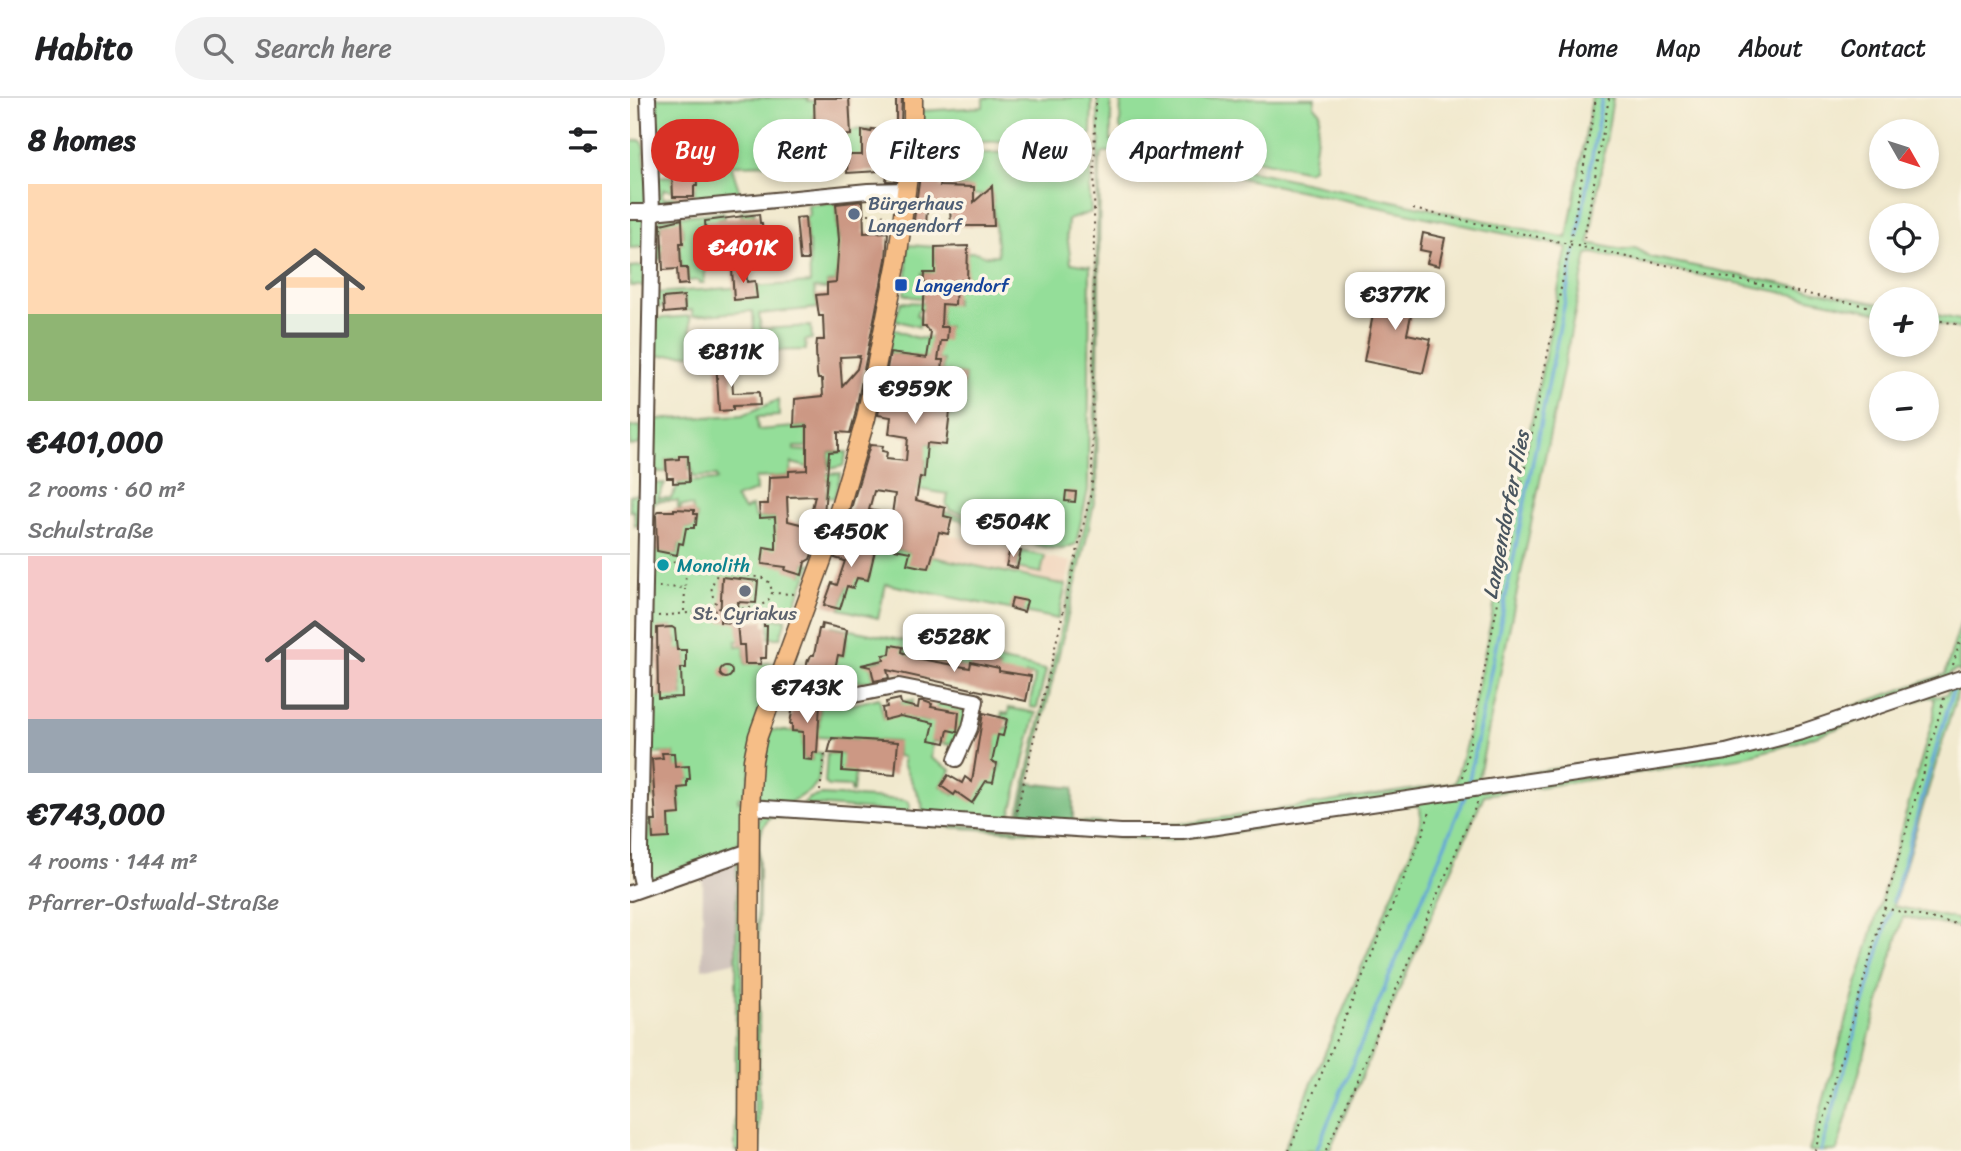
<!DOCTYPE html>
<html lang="en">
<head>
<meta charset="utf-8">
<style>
	:root { --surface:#fff; --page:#f2f2f2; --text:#202124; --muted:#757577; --line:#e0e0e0; --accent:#d93025 }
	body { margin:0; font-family:Sriracha,sans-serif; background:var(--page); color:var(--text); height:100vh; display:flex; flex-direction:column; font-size:26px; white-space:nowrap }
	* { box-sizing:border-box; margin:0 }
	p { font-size:23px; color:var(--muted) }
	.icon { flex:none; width:38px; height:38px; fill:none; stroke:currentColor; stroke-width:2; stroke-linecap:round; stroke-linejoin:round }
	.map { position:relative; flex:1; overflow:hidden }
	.side { display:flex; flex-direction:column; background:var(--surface); width:630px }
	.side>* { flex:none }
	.banner { position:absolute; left:21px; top:21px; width:665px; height:63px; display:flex; gap:14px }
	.needle { width:46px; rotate:129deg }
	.buttons { position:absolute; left:1239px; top:21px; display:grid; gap:14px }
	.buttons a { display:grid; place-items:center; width:70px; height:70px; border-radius:50%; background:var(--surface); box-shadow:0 4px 10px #0003; font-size:35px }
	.price { position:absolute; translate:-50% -60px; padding:0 16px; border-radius:14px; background:#fff; color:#222; font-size:23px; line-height:46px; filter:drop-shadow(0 2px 4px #0008) }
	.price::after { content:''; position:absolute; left:50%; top:42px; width:21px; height:16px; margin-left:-10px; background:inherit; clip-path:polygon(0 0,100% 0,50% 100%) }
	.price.on { background:var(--accent); color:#fff }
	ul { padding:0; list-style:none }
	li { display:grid; align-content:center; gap:14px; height:371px; padding:0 28px }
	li+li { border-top:2px solid var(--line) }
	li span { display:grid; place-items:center; height:217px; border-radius:0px; color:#555 }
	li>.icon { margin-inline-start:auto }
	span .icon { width:126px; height:126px; fill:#fffc; stroke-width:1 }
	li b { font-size:30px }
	h2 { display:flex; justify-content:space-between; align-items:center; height:84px; padding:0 28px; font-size:30px }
	.pill { padding:0 24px; border-radius:32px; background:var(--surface); box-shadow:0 4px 10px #0003; font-size:24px; line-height:63px }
	.pill.on { background:var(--accent); color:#fff }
	header { display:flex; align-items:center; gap:42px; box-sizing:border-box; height:98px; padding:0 35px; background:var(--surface); border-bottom:2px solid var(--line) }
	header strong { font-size:33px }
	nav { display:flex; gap:38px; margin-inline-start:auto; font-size:24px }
	.search { width:490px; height:63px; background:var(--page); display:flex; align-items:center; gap:18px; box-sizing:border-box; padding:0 24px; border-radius:38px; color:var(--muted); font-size:26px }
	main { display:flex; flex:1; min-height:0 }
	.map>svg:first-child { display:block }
	.built { fill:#f1d5bd }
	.industrial { fill:#cec1ba }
	.green { fill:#94de99; stroke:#68845c; stroke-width:2; fill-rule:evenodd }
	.forest { fill:#77bd81; stroke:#597450; stroke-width:2 }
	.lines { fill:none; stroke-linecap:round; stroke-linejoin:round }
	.stream { stroke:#64a5d7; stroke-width:3.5 }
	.building { fill:#cc9884; fill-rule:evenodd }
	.minor-casing { stroke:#564738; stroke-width:18 }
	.major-casing { stroke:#564738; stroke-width:21 }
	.path { stroke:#564738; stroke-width:2; stroke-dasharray:2 5; stroke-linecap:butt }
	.minor { stroke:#fff; stroke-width:14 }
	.major { stroke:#f6be87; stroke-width:18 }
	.service-dot { fill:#5c6f8a; stroke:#fcf5e5; stroke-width:2.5 }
	.transit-dot { fill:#1a4fb4; stroke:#fcf5e5; stroke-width:2.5 }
	.culture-dot { fill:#0f9aa8; stroke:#fcf5e5; stroke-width:2.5 }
	.worship-dot { fill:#6b7280; stroke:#fcf5e5; stroke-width:2.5 }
	.labels { text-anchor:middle; stroke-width:7; stroke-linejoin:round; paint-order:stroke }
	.service-label { font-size:19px; fill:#4e5e75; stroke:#fcf5e5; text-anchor:start }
	.transit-label { font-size:19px; fill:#164399; stroke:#fcf5e5; text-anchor:start }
	.culture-label { font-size:19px; fill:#0d838f; stroke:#fcf5e5; text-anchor:start }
	.worship-label { font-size:19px; fill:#5b616d; stroke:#fcf5e5 }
	.water-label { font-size:21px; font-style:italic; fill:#49555f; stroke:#fcf5e5 }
</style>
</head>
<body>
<header>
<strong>Habito</strong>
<div class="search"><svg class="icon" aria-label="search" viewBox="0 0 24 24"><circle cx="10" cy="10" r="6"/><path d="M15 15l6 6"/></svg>Search here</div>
<nav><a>Home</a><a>Map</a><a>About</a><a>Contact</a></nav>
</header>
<main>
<section class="side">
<h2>8 homes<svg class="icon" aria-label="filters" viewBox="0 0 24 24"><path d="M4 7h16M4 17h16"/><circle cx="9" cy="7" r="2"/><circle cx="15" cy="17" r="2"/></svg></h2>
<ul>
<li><span style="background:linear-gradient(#ffd9b3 60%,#8fb573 0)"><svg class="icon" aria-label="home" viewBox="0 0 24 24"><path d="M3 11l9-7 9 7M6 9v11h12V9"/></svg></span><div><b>€401,000</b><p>2 rooms · 60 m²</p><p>Schulstraße</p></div></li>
<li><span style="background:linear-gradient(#f6c9c9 75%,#9aa5b1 0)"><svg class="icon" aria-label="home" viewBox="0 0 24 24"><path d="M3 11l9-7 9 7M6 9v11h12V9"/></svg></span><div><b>€743,000</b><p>4 rooms · 144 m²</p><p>Pfarrer-Ostwald-Straße</p></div></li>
</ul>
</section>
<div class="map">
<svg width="1331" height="1053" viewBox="0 0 1331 1053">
	<rect width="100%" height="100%" fill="#fcf5e5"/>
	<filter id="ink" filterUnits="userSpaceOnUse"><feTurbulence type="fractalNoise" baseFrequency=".0143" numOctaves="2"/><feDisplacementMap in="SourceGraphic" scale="14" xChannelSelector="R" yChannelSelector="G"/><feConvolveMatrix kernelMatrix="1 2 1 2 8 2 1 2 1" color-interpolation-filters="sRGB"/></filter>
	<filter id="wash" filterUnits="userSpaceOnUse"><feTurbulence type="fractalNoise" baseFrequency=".00686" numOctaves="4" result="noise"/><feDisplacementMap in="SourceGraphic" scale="28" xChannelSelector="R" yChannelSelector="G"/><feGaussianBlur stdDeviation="1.57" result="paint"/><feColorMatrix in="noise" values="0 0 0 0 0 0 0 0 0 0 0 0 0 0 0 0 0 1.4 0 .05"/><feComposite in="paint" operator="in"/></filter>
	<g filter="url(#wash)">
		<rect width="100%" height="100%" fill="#f1e9ce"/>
		<!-- built -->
		<polygon class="built" points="216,422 258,432 261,424 441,464 436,487 223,441 222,443 210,439"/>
		<!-- industrial -->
		<polygon class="industrial" points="107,764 107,863 72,871 73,776"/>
		<!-- green -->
		<g class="green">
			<polygon points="21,0 178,0 178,3 194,2 195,18 184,18 185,33 196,33 197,38 220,37 220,32 242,31 241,34 235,33 237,64 101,67 112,101 34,108 25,101 24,79 42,78 43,93 34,91 32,96 34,101 43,98 64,98 67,77 71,76 71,69 24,70 24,57 63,54 63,48 56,48 56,41 61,41 61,35 36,36 36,30 22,30"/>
			<polygon points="353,0 462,0 461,36 457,39 291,47 291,13 353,9"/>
			<path d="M468 0H481V43L937 140 962 0H983L959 145 992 152 1006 150 1020 159 1251 206V215L963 155 957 156 848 682 1109 643 1161 630 1315 576 1331 523 1329 566 1331 575 1327 572 1320 575 1316 580C1232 610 1156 639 1068 656L574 729 510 732 390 726 387 721 464 388 468 57 470 42 468 37ZM483 53 937 149 836 646 825 685 558 725 507 727 393 720 392 713 398 685 459 430 467 389 470 63 473 55Z"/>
			<polygon points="491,0 685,0 684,7 690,14 683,70 678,73 593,55 592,43 580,40 574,51 494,35 490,30"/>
			<polygon points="9,42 13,44 19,103 13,109 0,111 0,44"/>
			<path d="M458 51 461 59V87L459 89 461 114 438 122 437 136 441 165 460 168 458 392 446 446 432 451 420 450 340 432 332 422 313 418 314 414 348 422 349 419 319 412V409L316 408 318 396 287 391 289 379 294 380 296 362 291 361 292 345 316 347 321 305 331 307 335 277 312 275 313 262 258 255 263 231C289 241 293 247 318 229H311V212H288L286 217 290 219 289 229 265 222 271 204 326 206V200H318L302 175H292V180H294L293 200 282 199 274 196 277 175V149L279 147 305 149V164C320 159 342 148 355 158L368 157 362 96 329 98 326 76 313 62V57Z"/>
			<polygon points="206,104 208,142 215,142 214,173 207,173 206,184 197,185 197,191 184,190 188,210 129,216 131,231 181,228 182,241 175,242 176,252 125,253 123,213 63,218 62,212 55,213 54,198 33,200 33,209 27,210 24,195 180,185 179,144 177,143 175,119 179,118 178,107"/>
			<polygon points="124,113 126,129 118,142 124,143 79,145 74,185 70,185 69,182 58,183 57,170 51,170 50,152 32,154 32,161 24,161 25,147 53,145 47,138 53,138 52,126 40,124 31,126 31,133 25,133 25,126 31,120 94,114 95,120 89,121 90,132 98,131 99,136 106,135 105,131 113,129 111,114"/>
			<polygon points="0,116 15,120 15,149 0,150"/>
			<polygon points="14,168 14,188 0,188 0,169"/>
			<polygon points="1297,215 1331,222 1331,231 1297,224"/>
			<polygon points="60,218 62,256 23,258 23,221"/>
			<path d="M148 302 149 318 127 319 128 332 177 328V349H164V352L178 353 184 371 162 365 159 378 125 380 126 393 105 400 114 412 121 408 126 420 145 419 172 476 175 464 182 466 161 514 109 518 110 524 120 542 106 543V548L114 547 115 566 141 565 147 567 114 698 108 700V703L114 702C113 721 117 741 100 752L20 782 15 777 18 722 22 723 23 741 37 710 50 709 48 689 24 690 22 693 24 699 14 703V684L60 681 45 669 44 655 15 656 16 600 53 598 50 570H56V552L27 553V548L47 546 46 541H43L42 529 28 530V543H17L19 451 47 457 53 430H63L64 427 66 426 67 417 64 416 62 408 51 407V411H48V403H28L20 409V386L35 385 28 400H41L50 384 87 382 86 378 63 379 62 371H59L58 358 36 362 37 374H21L22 322 113 317Z"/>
			<polygon points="11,328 11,346 0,348 0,329"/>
			<polygon points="199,354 217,354 213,368 199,371"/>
			<polygon points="211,375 204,400 196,399 200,382 177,379 176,377"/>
			<polygon points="10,396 9,427 5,428 4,413 0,413 0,397"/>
			<polygon points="246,447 436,487 428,521 256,486 248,520 210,511 220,478 238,482"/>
			<polygon points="391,453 415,458 411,475 387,470"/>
			<polygon points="139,521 156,521 150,540 139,540"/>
			<polygon points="202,528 416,572 407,610 400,609 405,578 396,576 394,582 368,576 369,569 363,568 358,590 350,572 351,566 342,564 340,570 325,585 329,567 307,564 284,563 285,559 269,556 240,565 244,583 227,583 223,592 209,596 184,591 185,586 201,589 206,568 197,555 213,558 217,537 201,533"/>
			<polygon points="1331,583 1263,808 1331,822 1331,830 1273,819 1207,1053 1179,1053 1304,617 1304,600 1298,599 1162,646 1109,660 854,697 699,1053 653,1053 786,741 791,720 790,710 785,707 766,708 607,734 536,742 140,719 133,729 129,744 129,1053 124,1053 128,722 135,715 504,738 1033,668 1302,595 1307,599 1317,596 1319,590"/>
			<path d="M174 600 217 608 249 600 254 621 270 604 283 602 280 620 298 624 306 612 308 602 332 608C342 623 328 635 320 647L303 643 301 660 321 672 311 688 324 697 329 689 345 686 366 670 369 671 370 666 362 664 366 643 352 640 378 630 380 622 371 620 372 615 378 616 379 610 406 615 381 715 372 721 293 718 292 705 273 666V659L267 658V644L173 638V661L182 662 183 654 192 655 188 683 181 692 153 708 135 705 128 701V685H131L140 632 172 634 173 627 189 628 190 606 174 605Z"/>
			<polygon points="197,655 213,656 225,674 223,694 221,694 221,689 199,688 195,685"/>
			<polygon points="192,697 274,702 279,704 280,709 278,715 173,706 179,700"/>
			<polygon points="105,763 111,767 112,1053 105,1053 107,765"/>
		</g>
		<!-- forest -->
		<polygon class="forest" points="398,685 443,690 443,723 393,720 392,713"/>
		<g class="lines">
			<!-- stream -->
			<g class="stream">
				<polyline points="948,140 972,0"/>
				<polyline points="838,687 945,153"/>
				<polyline points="1263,803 1324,588"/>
				<polyline points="686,1053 836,696"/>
				<polyline points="1191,1053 1260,814"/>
			</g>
		</g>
		<g id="blocks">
			<!-- building -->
			<g class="building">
				<polygon points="184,0 219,0 221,37 185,39"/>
				<polygon points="266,0 272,0 270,48 254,45 249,73 217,75 218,57 232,57 232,32 241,34 242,31 266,35"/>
				<polygon points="37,35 61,35 61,47 37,49 37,43 30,37"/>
				<polygon points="292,62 302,64 301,70 307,71 306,75 312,76 310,88 344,89 344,104 362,88 364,128 321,128 320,109 297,111 296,129 283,129"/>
				<polygon points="253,65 268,67 266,83 256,83 257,75 252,75"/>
				<polygon points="66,68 67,88 64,88 64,99 43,99 42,77 58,76 58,69"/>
				<path d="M233 103 234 135 258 134 256 161 225 317 220 335 208 334V353L199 354 194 416 190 415 187 424 193 426 180 461 175 464 172 477 155 472 156 469 132 466 134 449 146 451V440L145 419 130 420 129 406H138L139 379 159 378V373L177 372V328L164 329 165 301 193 298 192 281H188L187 276 186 251 187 242H194L193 218H189L186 197 197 196V185L206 184 209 142 206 106ZM230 258 227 271 212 288 210 259ZM185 398 178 428 158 423 157 399Z"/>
				<polygon points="129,116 130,125 132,125 133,142 124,142 125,149 109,150 107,135 76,137 75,123"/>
				<polygon points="175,119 178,162 170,162 166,120"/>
				<polygon points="52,121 53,145 50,145 51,170 57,170 58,186 48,187 47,171 33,172 31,126"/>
				<polygon points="793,135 815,140 809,168 797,165 800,154 790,152"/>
				<path d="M338 148 337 182H326L325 207 312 206 311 229H318L317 243H311L308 262H313L312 273 335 277 331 307 321 305 316 347 297 345 294 380 290 379 286 402 315 410 314 418 322 420 318 436 309 434 299 470 291 469 277 466 280 454 255 449 259 432 232 425 234 417 220 414 240 347 253 348 252 353 257 354 256 361 276 363 278 339 259 336 261 319 248 317 260 255 297 260 301 235 296 229H292L294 175H305V149ZM264 276 283 279 280 298 260 296ZM244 393 265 396 262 416 239 412Z"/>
				<polygon points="116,170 117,184 125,183 127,200 104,202 102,171"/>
				<polygon points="749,186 786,194 777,236 801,241 793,275 734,263"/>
				<polygon points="54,198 55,213 34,215 33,200"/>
				<polygon points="101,260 103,295 129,294 130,307 103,308 103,312 89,313 86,261"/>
				<polygon points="49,358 58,358 59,384 43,385 43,380 37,380 36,362 49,361"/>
				<polygon points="436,393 446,394 445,404 435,403"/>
				<polygon points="44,411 64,412 64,416 67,416 66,427 64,427 64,430 56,430 53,446 49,445 47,457 27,453 26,417 28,413 44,413"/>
				<polygon points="212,440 246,448 238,482 227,480 223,490 217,488 210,511 194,507 202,485 207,487 215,463 205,460"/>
				<polygon points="380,451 391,453 387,470 376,468"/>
				<polygon points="92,479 128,483 126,505 108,504 110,524 134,522 134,528 137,528 136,560 130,560 131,566 115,566 114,547 109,547 107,525 90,524"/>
				<polygon points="382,500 397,503 394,514 380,510"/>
				<polygon points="192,526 217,532 213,558 208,557 201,589 173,583 178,561 179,562 181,557 184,557 189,531 191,531"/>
				<polygon points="42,529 45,531 47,552 56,552 56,570 51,570 52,599 28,600 27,530"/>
				<polygon points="261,547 273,549 272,554 285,560 340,570 341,564 369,570 369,573 401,578 396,603 257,572 259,580 244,583 241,569 231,567 254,562 253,557 260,556"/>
				<circle cx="96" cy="574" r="6"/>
				<polygon points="164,601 190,606 187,655 183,654 182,662 173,661 173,634 162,633 162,626 160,626"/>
				<polygon points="270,601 271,606 288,610 289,603 294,603 302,606 301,609 329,614 327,634 318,632 315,645 300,642 304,625 270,618 254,622 252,610 257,609 256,604"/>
				<polygon points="353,615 377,621 373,638 368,637 362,664 367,665 363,684 356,683 342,705 326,694 324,697 311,688 318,677 332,685 335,679 342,684"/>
				<polygon points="202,640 268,644 265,677 212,673 213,656 198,655"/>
				<polygon points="32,655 44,655 45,669 59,668 60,681 57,681 57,689 48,690 50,716 38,717 39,740 23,741 22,723 26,723 22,661 33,660"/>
			</g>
		</g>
	</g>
	<g filter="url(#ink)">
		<use href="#blocks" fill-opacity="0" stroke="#564738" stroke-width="2"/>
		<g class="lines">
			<defs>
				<g id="minor">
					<polyline points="0,114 22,114 238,93 275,92"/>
					<polyline points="146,588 209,600 269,588 346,603 340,630 326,661"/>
					<polyline points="120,709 491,734 552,734 1096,654 1172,634 1331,580"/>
					<polyline points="13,790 10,777 10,751 22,114 18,0"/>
					<polyline points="0,795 119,753"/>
				</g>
				<polyline id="major" points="118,1053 120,709 123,662 128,638 203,432 236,320 267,163 283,40 283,0"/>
			</defs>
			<!-- minor casing -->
			<use href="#minor" class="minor-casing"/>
			<!-- major casing -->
			<use href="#major" class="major-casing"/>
			<!-- path -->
			<g class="path">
				<polyline points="783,111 1006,161 1251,211"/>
				<polyline points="238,116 258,117"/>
				<polyline points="953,147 979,0"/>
				<polyline points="1297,220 1331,227"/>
				<polyline points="29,461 57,466 55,490 29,489"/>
				<polyline points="90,473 133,480 140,485 142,494"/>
				<path d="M91 512C109 509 135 515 142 495L165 496"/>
				<polyline points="54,513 55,491"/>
				<path d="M28 518 90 512C79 493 79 491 89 473L57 466"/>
				<polyline points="1323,567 1331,540"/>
				<polyline points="833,679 940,145 966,0"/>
				<polyline points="190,693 195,655"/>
				<polyline points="387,713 462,390 465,0"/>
				<polyline points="1254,810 1331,827"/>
				<polyline points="659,1053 791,740 801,711"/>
				<polyline points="696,1053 848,703"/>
				<polyline points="1185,1053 1314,600"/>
			</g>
			<!-- minor -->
			<use href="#minor" class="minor"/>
			<!-- major -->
			<use href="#major" class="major"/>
		</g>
	</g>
	<!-- markers -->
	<circle class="service-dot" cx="224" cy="116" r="7"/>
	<rect class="transit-dot" x="264" y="180" width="14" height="14" rx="3.5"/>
	<circle class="culture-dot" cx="33" cy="467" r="7"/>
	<circle class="worship-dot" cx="115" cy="493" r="7"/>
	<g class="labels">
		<!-- service labels -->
		<g class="service-label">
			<text x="238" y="112">Bürgerhaus<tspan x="238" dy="22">Langendorf</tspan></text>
		</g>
		<!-- transit labels -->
		<g class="transit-label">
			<text x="285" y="194">Langendorf</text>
		</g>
		<!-- culture labels -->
		<g class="culture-label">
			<text x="47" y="474">Monolith</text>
		</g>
		<!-- worship labels -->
		<g class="worship-label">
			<text x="115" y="522">St. Cyriakus</text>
		</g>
		<!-- water labels -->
		<g class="water-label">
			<text transform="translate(876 417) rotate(-79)" y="7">Langendorfer Flies</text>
		</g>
	</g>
</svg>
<div class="buttons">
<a><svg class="needle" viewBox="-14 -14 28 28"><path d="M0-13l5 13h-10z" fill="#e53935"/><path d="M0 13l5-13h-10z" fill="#757577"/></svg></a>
<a><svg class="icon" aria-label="locate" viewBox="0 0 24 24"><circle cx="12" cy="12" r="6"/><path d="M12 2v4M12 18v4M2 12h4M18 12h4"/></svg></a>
<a>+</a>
<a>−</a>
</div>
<b class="price on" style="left:113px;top:187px">€401K</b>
<b class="price" style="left:765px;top:234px">€377K</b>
<b class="price" style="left:101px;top:291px">€811K</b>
<b class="price" style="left:285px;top:328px">€959K</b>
<b class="price" style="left:383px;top:461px">€504K</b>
<b class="price" style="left:221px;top:471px">€450K</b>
<b class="price" style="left:324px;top:576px">€528K</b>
<b class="price" style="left:177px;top:627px">€743K</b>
<div class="banner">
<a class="pill on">Buy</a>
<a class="pill">Rent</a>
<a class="pill">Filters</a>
<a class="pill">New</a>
<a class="pill">Apartment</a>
</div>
</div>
</main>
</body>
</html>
